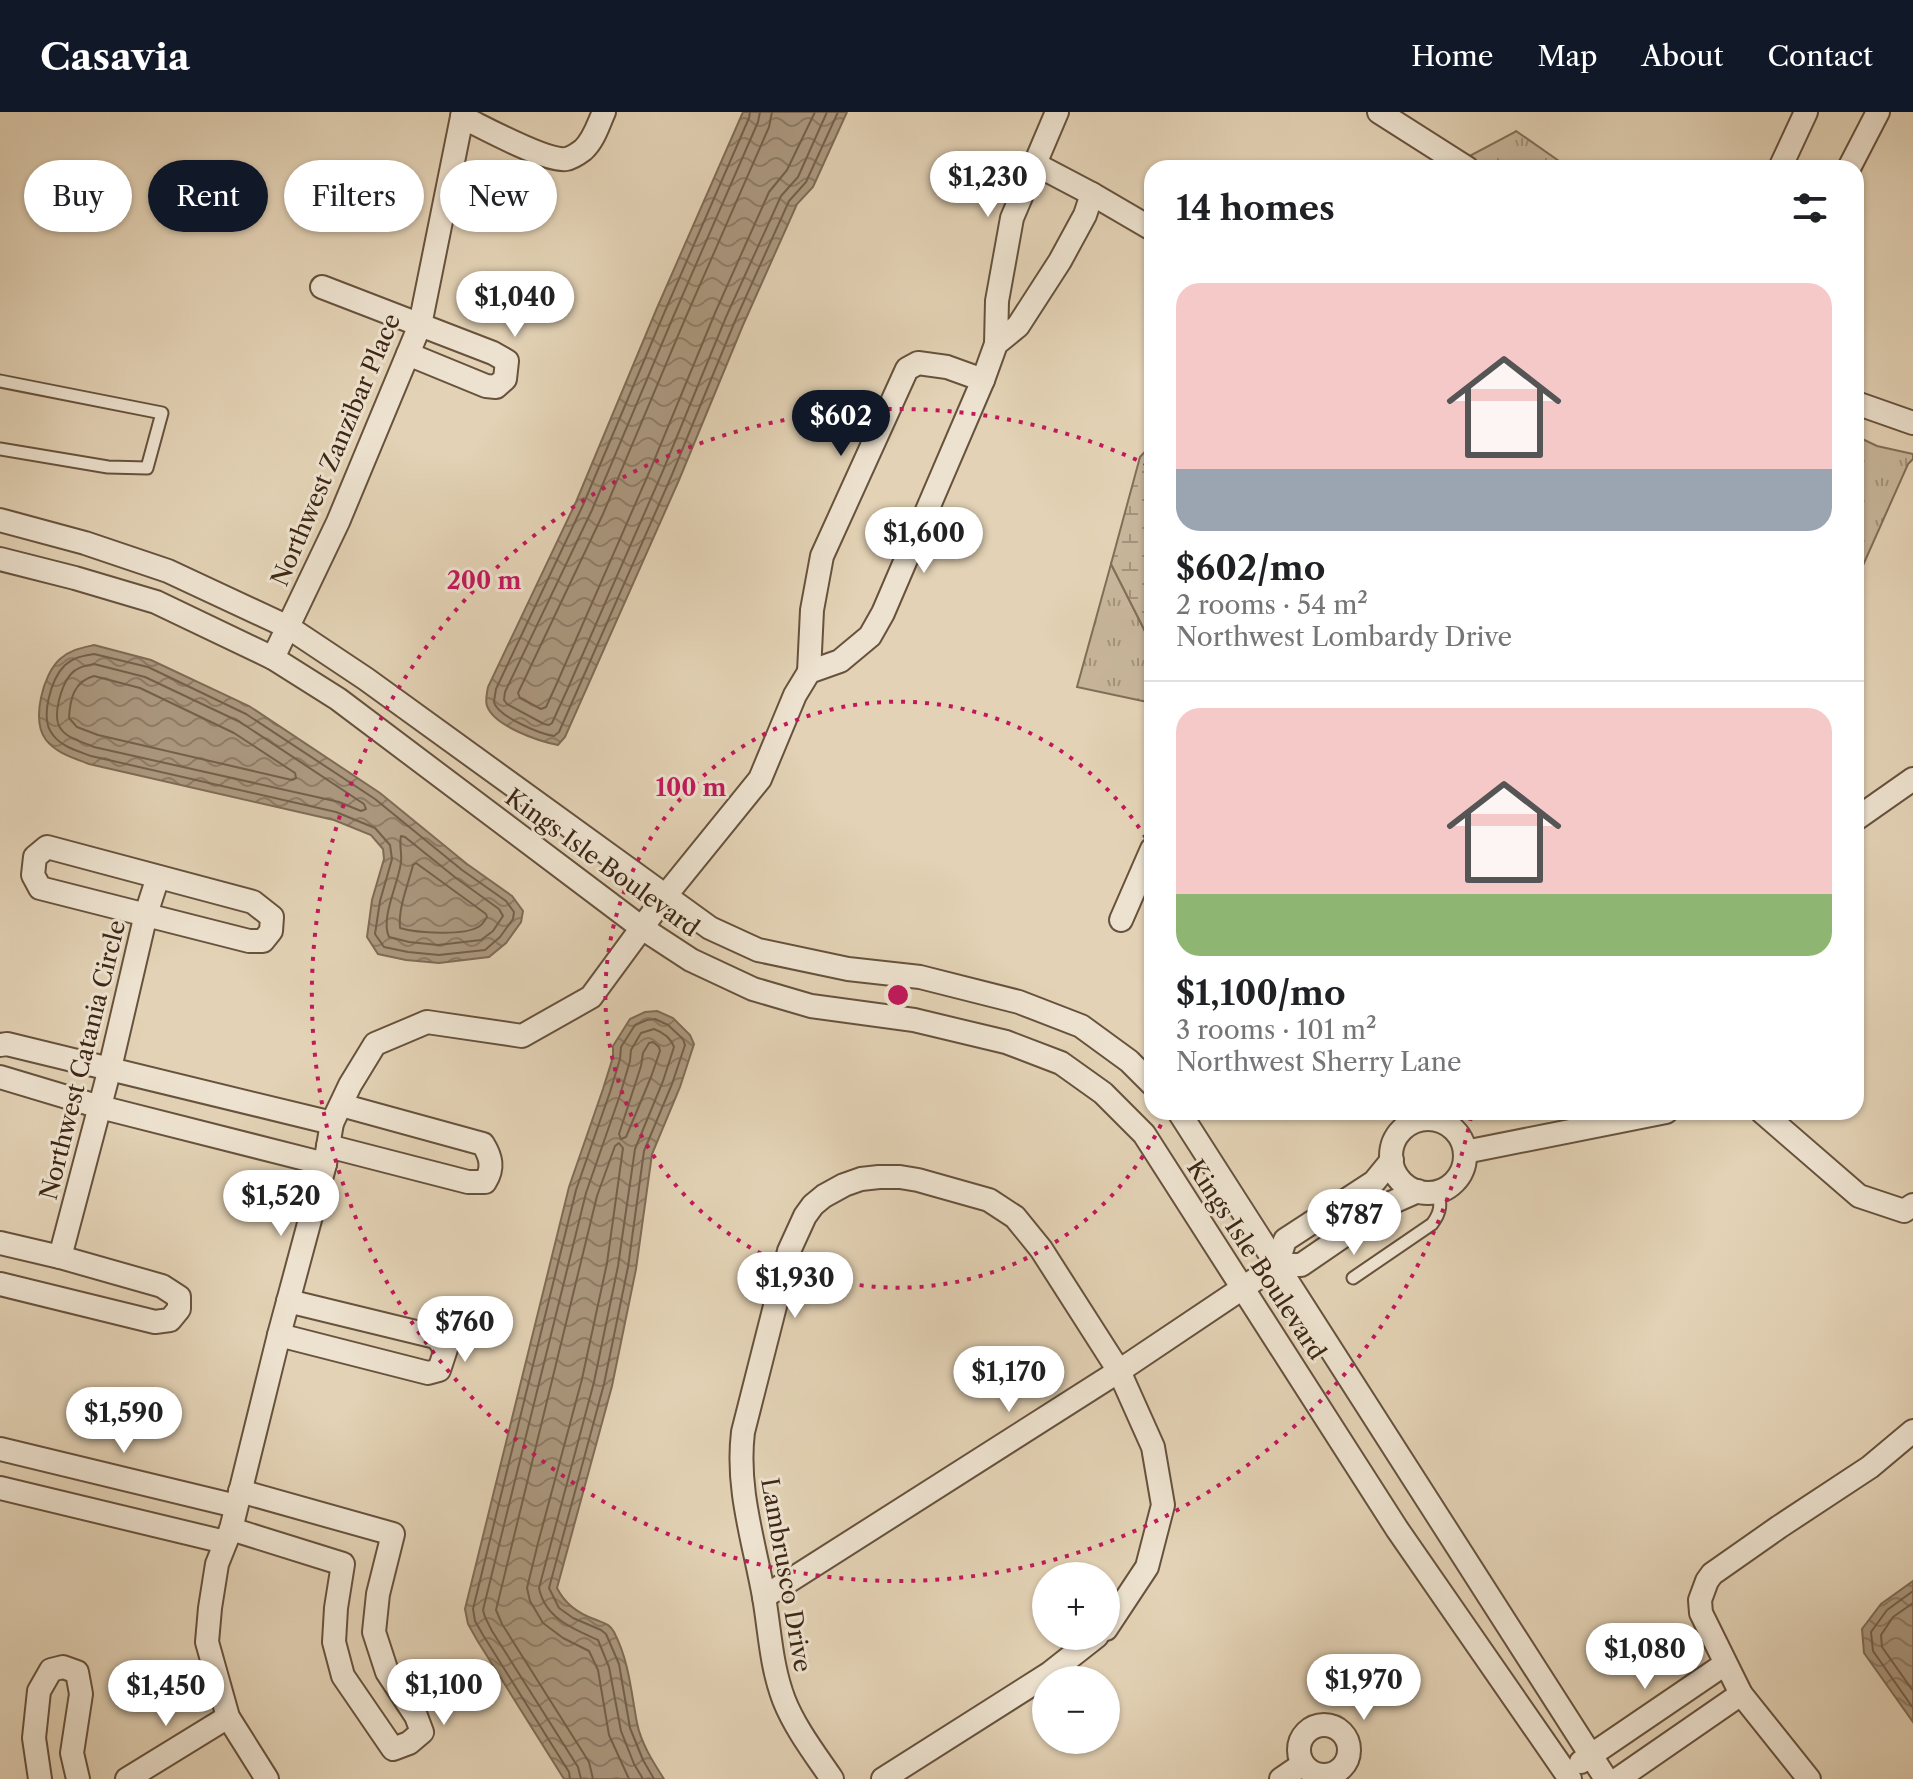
<!DOCTYPE html>
<html lang="en">
<head>
<meta charset="utf-8">
<style>
	:root { --surface:#fff; --page:#f2f2f2; --text:#202124; --muted:#757577; --line:#e0e0e0; --accent:#111827 }
	body { margin:0; font-family:"Libre Caslon Text",serif; background:var(--page); color:var(--text); height:100vh; display:flex; flex-direction:column; font-size:30px; white-space:nowrap }
	* { box-sizing:border-box; margin:0 }
	p { font-size:26px; color:var(--muted) }
	.icon { flex:none; width:44px; height:44px; fill:none; stroke:currentColor; stroke-width:2; stroke-linecap:round; stroke-linejoin:round }
	.map { position:relative; flex:1; overflow:hidden }
	.details { position:absolute; left:1144px; top:48px; width:720px; height:960px; display:flex; flex-direction:column; background:var(--surface); border-radius:24px; box-shadow:0 2px 6px #0004 }
	.details>* { flex:none }
	.top-card { position:absolute; left:24px; top:48px; width:760px; height:72px; display:flex; gap:16px }
	.buttons { position:absolute; left:1032px; top:1450px; display:grid; gap:16px }
	.buttons a { display:grid; place-items:center; width:88px; height:88px; border-radius:50%; background:var(--surface); box-shadow:0 2px 6px #0004; font-size:40px }
	.price { position:absolute; translate:-50% -68px; padding:0 18px; border-radius:28px; background:#fff; color:#222; font-size:26px; line-height:52px; filter:drop-shadow(0 2px 4px #0008) }
	.price::after { content:''; position:absolute; left:50%; top:48px; width:24px; height:18px; margin-left:-12px; background:inherit; clip-path:polygon(0 0,100% 0,50% 100%) }
	.price.active { background:var(--accent); color:#fff }
	ul { padding:0; list-style:none }
	li { display:grid; align-content:center; gap:16px; height:424px; padding:0 32px }
	li+li { border-top:2px solid var(--line) }
	li span { display:grid; place-items:center; height:248px; border-radius:24px; color:#555 }
	li>.icon { margin-inline-start:auto }
	span .icon { width:144px; height:144px; fill:#fffc; stroke-width:1 }
	li b { font-size:34px }
	h2 { display:flex; justify-content:space-between; align-items:center; height:96px; padding:0 32px; font-size:34px }
	.pill { padding:0 28px; border-radius:36px; background:var(--surface); box-shadow:0 2px 6px #0004; font-size:28px; line-height:72px }
	.pill.active { background:var(--accent); color:#fff }
	header { display:flex; align-items:center; gap:48px; box-sizing:border-box; height:112px; padding:0 40px; background:var(--accent); color:#fff }
	header strong { font-size:38px }
	nav { display:flex; gap:44px; margin-inline-start:auto; font-size:28px }
	.map>svg:first-child { display:block }
	.grass { fill:url(#grass-tufts); stroke:#826e58; stroke-width:2 }
	.wetland { fill:url(#wetland-marsh); stroke:#826e58; stroke-width:2 }
	.water { fill:url(#water-waves); stroke:#7f6b55; stroke-width:2 }
	.lines { fill:none; stroke-linecap:round; stroke-linejoin:round }
	.shore { stroke:#74604a; stroke-width:2 }
	.lane-casing { stroke:#67523d; stroke-width:15 }
	.street-casing { stroke:#67523d; stroke-width:26 }
	.lane { stroke:#ede2cf; stroke-width:11 }
	.street { stroke:#ede2cf; stroke-width:22 }
	.ring { fill:none; stroke:#c2185b; stroke-width:4; stroke-dasharray:4 8 }
	.labels { text-anchor:middle; stroke-width:6; stroke-linejoin:round; paint-order:stroke }
	.street-label { font-size:24px; fill:#3e2715; stroke:#ede2cf }
	.centre { fill:#c2185b; stroke:#ede2cf; stroke-width:4 }
	.ring-label { font-size:24px; text-anchor:middle; font-weight:bold; fill:#c2185b; stroke:#ede2cf; stroke-width:6; stroke-linejoin:round; paint-order:stroke }
</style>
</head>
<body>
<header>
<strong>Casavia</strong>
<nav><a>Home</a><a>Map</a><a>About</a><a>Contact</a></nav>
</header>
<div class="map">
<svg width="1913" height="1667" viewBox="0 0 1913 1667">
	<defs>
		<pattern id="grass-tufts" width="24" height="20" patternUnits="userSpaceOnUse" patternTransform="scale(2)"><rect width="24" height="20" fill="#c7b59a"/><path d="M3 7l-1-3M5 7V3M7 7l1-3M15 17l-1-3M17 17v-4M19 17l1-3" fill="none" stroke="#a3937c"/></pattern>
		<pattern id="wetland-marsh" width="20" height="14" patternUnits="userSpaceOnUse" patternTransform="scale(2)"><rect width="20" height="14" fill="#c7b59a"/><path d="M1 5h8M5 5V1M11 12h8M15 12V8" fill="none" stroke="#a3937c"/></pattern>
		<pattern id="water-waves" width="16" height="10" patternUnits="userSpaceOnUse" patternTransform="scale(2)"><rect width="16" height="10" fill="#ab987f"/><path d="M0 5q4-4 8 0t8 0" fill="none" stroke="#8d7c67"/></pattern>
	</defs>
	<rect width="100%" height="100%" fill="#e3d2b5"/>
	<filter id="stains"><feTurbulence type="fractalNoise" baseFrequency=".0025" numOctaves="4"/><feColorMatrix values="0 0 0 0 .2 0 0 0 0 .09 0 0 0 0 .02 0 0 0 .5 -.17"/></filter>
	<radialGradient id="worn" r=".72"><stop offset=".6" stop-color="#630" stop-opacity="0"/><stop offset="1" stop-color="#630" stop-opacity=".3"/></radialGradient>
	<!-- grass -->
	<g class="grass">
		<polygon points="1516,19 1569,56 1447,56 1515,20"/>
		<polygon points="1856,324 1877,334 1913,342 1913,347 1908,352 1856,469"/>
		<polygon points="1111,452 1152,533 1152,591 1077,575"/>
	</g>
	<!-- wetland -->
	<polygon class="wetland" points="1152,332 1152,533 1111,452 1140,345"/>
	<!-- water -->
	<g class="water">
		<path d="M743 0H847L813 75 797 92 743 213 679 368 565 625 558 633C538 629 494 614 487 594 485 588 487 581 488 575L576 390 657 196Z"/>
		<path d="M94 533 151 548 249 594 380 681 467 752 512 784 523 799 521 810 506 831 489 845 439 851 406 848 378 842 367 825 372 788 384 747 383 737 371 723 334 708 89 652C74 646 56 641 46 628 31 608 43 562 60 547 70 538 81 536 94 533Z"/>
		<path d="M657 899 673 906 690 923 694 932 680 975 652 1042 636 1157 612 1274 557 1476C565 1492 577 1501 594 1507 603 1511 609 1511 614 1520 629 1549 631 1579 637 1611 641 1631 653 1650 664 1667H564L477 1528 468 1512 465 1497 569 1075 603 977 613 945V934L630 907 645 900Z"/>
		<polygon points="1913,1469 1913,1610 1864,1541 1862,1517 1881,1492"/>
	</g>
	<g class="lines">
		<!-- shore -->
		<g class="shore">
			<path d="M750 0 749 6 665 199 583 393 496 577C496 578 494 588 494 590 497 604 540 622 554 624L559 620 671 365 735 209 789 89 806 70 838 0"/>
			<polyline points="760,0 758,10 674,203 592,398 505,580 504,588 507,592 544,612 549,613 552,611 568,576 662,361 726,205 781,84 798,65 827,0"/>
			<polyline points="772,0 769,15 685,207 603,402 518,581 520,586 541,597 546,595 557,571 651,356 715,201 769,80 787,58 815,0"/>
			<path d="M94 542 148 555 246 602 375 687 462 758 506 789 514 800 513 807 500 825 485 838 439 843 408 840 384 835 375 822 380 789 392 747 390 733 375 716 336 700 91 644C78 639 62 635 53 623 39 607 51 567 65 553 74 545 83 544 94 542Z"/>
			<path d="M94 552 145 565 240 610 364 692 366 697 361 699 339 690 94 635C83 630 68 627 61 617 51 605 62 572 71 562 77 555 85 554 94 552Z"/>
			<path d="M94 564 140 576 234 621 295 661 296 666 292 668 98 623 77 615 69 606C70 587 74 569 94 564Z"/>
			<path d="M401 724 405 725 456 766 499 797 503 804 493 819 481 828 438 833 409 830 389 825C380 806 399 770 401 750 402 741 399 732 401 724Z"/>
			<path d="M416 751 486 802 487 805C484 809 483 813 478 815 463 824 417 821 400 816 398 796 408 773 413 753Z"/>
			<polygon points="653,930 659,935 660,939 651,965 626,1025 621,1027 619,1022 641,954 643,941 649,931"/>
			<polyline points="1913,1479 1887,1498 1871,1520 1873,1539 1913,1596"/>
			<polyline points="1913,1491 1893,1505 1881,1523 1882,1535 1913,1579"/>
			<polyline points="570,1667 569,1660 483,1523 475,1509 473,1497 576,1078 610,980 620,947 621,935 635,913 647,908 655,907 668,913 683,927 685,933 672,972 644,1039 628,1155 604,1272 549,1476 559,1496 573,1506 601,1518 606,1522 619,1552 630,1616 643,1648 654,1667"/>
			<path d="M581 1667 578 1655 492 1519 485 1505 483 1498 586 1081 620 983 630 949 631 938 641 921 654 917C662 920 671 926 674 935L663 969 635 1037 618 1154 594 1270 539 1476C545 1506 573 1517 598 1528L609 1555 621 1619 634 1652 643 1667"/>
			<polyline points="593,1667 589,1650 502,1512 496,1498 597,1084 615,1034 619,1031 623,1036 607,1151 582,1267 538,1431 527,1476 530,1489 543,1511 563,1526 589,1539 598,1558 609,1623 629,1667"/>
		</g>
		<defs>
			<g id="lane">
				<polyline points="0,269 162,301 147,356 108,355 0,337"/>
				<path d="M1353 1166 1432 1112C1441 1100 1441 1093 1438 1079"/>
			</g>
			<g id="street">
				<path d="M463 0 462 5C483 15 546 50 566 47 572 46 579 41 583 38 594 28 598 13 604 0"/>
				<polyline points="1379,0 1467,56"/>
				<polyline points="1035,52 1092,82 1152,117"/>
				<polyline points="1780,56 1806,0"/>
				<polyline points="1849,56 1878,0"/>
				<polyline points="322,175 493,241 507,249 505,267 496,275 486,274 408,242"/>
				<polyline points="996,232 997,189 1012,106 1057,0"/>
				<polyline points="1856,291 1913,311"/>
				<polyline points="0,408 85,431 168,459 288,515 366,567 710,816 758,838 848,857 920,865 1019,890 1081,914 1129,949 1152,972"/>
				<polyline points="0,447 75,466 156,490 273,546 338,587 642,816 691,848 753,877 811,894 914,908 1006,930 1061,951 1103,981 1144,1022 1397,1417 1570,1667"/>
				<polyline points="273,546 338,410 420,213 462,5"/>
				<polyline points="809,560 812,498 822,444 907,257 918,251 947,255 983,268"/>
				<polyline points="1856,707 1913,667"/>
				<polygon points="47,735 253,790 272,805 271,819 263,829 249,829 40,776 33,763 35,745"/>
				<polyline points="1121,808 1152,737"/>
				<polyline points="0,933 7,932 332,1011"/>
				<polyline points="0,965 100,995 325,1052"/>
				<polyline points="1179,1000 1606,1667"/>
				<polyline points="1762,1000 1859,1084 1904,1099 1913,1093"/>
				<circle cx="1428" cy="1044" r="37"/>
				<path d="M328 1034 468 1070H485C494 1056 491 1045 483 1032L341 993"/>
				<polyline points="1465,1040 1666,1000"/>
				<polyline points="0,1131 60,1145 162,1174 179,1185 179,1197 170,1208 155,1210 0,1172"/>
				<polyline points="60,1145 110,956 146,802 158,765"/>
				<polyline points="1277,1153 1301,1153 1393,1090 1418,1079"/>
				<polyline points="1277,1153 1285,1128 1374,1070 1392,1048"/>
				<polyline points="279,1223 428,1261 439,1258 446,1237 436,1225 288,1189"/>
				<polyline points="0,1337 236,1394"/>
				<polyline points="0,1376 225,1430"/>
				<polyline points="231,1417 343,1452 336,1496 334,1530 343,1564 393,1637 409,1631 422,1620 416,1604 387,1560 374,1520 378,1482 393,1422 240,1379"/>
				<polyline points="764,1485 1119,1259 1277,1153"/>
				<circle cx="1324" cy="1638" r="25"/>
				<polyline points="1581,1650 1725,1552"/>
				<polyline points="40,1667 34,1626 39,1579 51,1558 63,1555 77,1560 81,1582 72,1641 78,1667"/>
				<polyline points="127,1667 228,1605"/>
				<polyline points="267,1667 228,1605 207,1530 210,1496 217,1452 231,1417 279,1223 325,1052 332,1011 350,973 375,932 427,910 522,924 591,885 666,783 760,667 795,583 809,560 840,549 870,524 883,501 983,268 996,232 1018,214 1060,149 1085,103 1092,82"/>
				<path d="M832 1667C815 1642 795 1616 784 1588 771 1554 770 1520 764 1485 754 1429 736 1377 743 1320L789 1139 805 1104 813 1093 824 1084 844 1073 861 1067 879 1065H900L918 1068 989 1088 1015 1105 1041 1137 1119 1259 1153 1335 1163 1393 1147 1455 1106 1517"/>
				<polyline points="883,1667 1050,1561 1097,1524"/>
				<polyline points="1281,1667 1303,1652"/>
				<polyline points="1618,1667 1741,1582"/>
				<polyline points="1809,1667 1741,1582 1701,1501 1700,1488 1707,1469 1712,1462 1779,1415 1870,1355 1913,1319"/>
			</g>
		</defs>
		<!-- lane casing -->
		<use href="#lane" class="lane-casing"/>
		<!-- street casing -->
		<use href="#street" class="street-casing"/>
		<!-- lane -->
		<use href="#lane" class="lane"/>
		<!-- street -->
		<use href="#street" class="street"/>
	</g>
	<!-- distance rings -->
	<g class="ring">
		<path d="M1166 1002A293 293 0 1 1 1152 736"/>
		<path d="M1471 1005A586 586 0 1 1 1150 354"/>
	</g>
	<g class="labels">
		<!-- street labels -->
		<g class="street-label">
			<text transform="translate(336 338) rotate(-67)" y="8">Northwest Zanzibar Place</text>
			<text transform="translate(602 751) rotate(36)" y="8">Kings Isle Boulevard</text>
			<text transform="translate(83 948) rotate(-76)" y="8">Northwest Catania Circle</text>
			<text transform="translate(1256 1148) rotate(57)" y="8">Kings Isle Boulevard</text>
			<text transform="translate(786 1463) rotate(80)" y="8">Lambrusco Drive</text>
		</g>
	</g>
	<circle cx="898" cy="883" r="12" class="centre"/>
	<g class="ring-label">
		<text x="484" y="477">200 m</text>
		<text x="691" y="684">100 m</text>
	</g>
	<rect width="100%" height="100%" filter="url(#stains)"/>
	<rect width="100%" height="100%" fill="url(#worn)"/>
</svg>
<div class="buttons">
<a>+</a>
<a>−</a>
</div>
<b class="price" style="left:988px;top:107px">$1,230</b>
<b class="price" style="left:515px;top:227px">$1,040</b>
<b class="price active" style="left:841px;top:346px">$602</b>
<b class="price" style="left:924px;top:463px">$1,600</b>
<b class="price" style="left:281px;top:1126px">$1,520</b>
<b class="price" style="left:1354px;top:1145px">$787</b>
<b class="price" style="left:795px;top:1208px">$1,930</b>
<b class="price" style="left:465px;top:1252px">$760</b>
<b class="price" style="left:1009px;top:1302px">$1,170</b>
<b class="price" style="left:124px;top:1343px">$1,590</b>
<b class="price" style="left:1645px;top:1579px">$1,080</b>
<b class="price" style="left:1364px;top:1610px">$1,970</b>
<b class="price" style="left:444px;top:1615px">$1,100</b>
<b class="price" style="left:166px;top:1616px">$1,450</b>
<div class="top-card">
<a class="pill">Buy</a>
<a class="pill active">Rent</a>
<a class="pill">Filters</a>
<a class="pill">New</a>
</div>
<section class="details">
<h2>14 homes<svg class="icon" aria-label="filters" viewBox="0 0 24 24"><path d="M4 7h16M4 17h16"/><circle cx="9" cy="7" r="2"/><circle cx="15" cy="17" r="2"/></svg></h2>
<ul>
<li><span style="background:linear-gradient(#f6c9c9 75%,#9aa5b1 0)"><svg class="icon" aria-label="home" viewBox="0 0 24 24"><path d="M3 11l9-7 9 7M6 9v11h12V9"/></svg></span><div><b>$602/mo</b><p>2 rooms · 54 m²</p><p>Northwest Lombardy Drive</p></div></li>
<li><span style="background:linear-gradient(#f6c9c9 75%,#8fb573 0)"><svg class="icon" aria-label="home" viewBox="0 0 24 24"><path d="M3 11l9-7 9 7M6 9v11h12V9"/></svg></span><div><b>$1,100/mo</b><p>3 rooms · 101 m²</p><p>Northwest Sherry Lane</p></div></li>
</ul>
</section>
</div>
</body>
</html>
